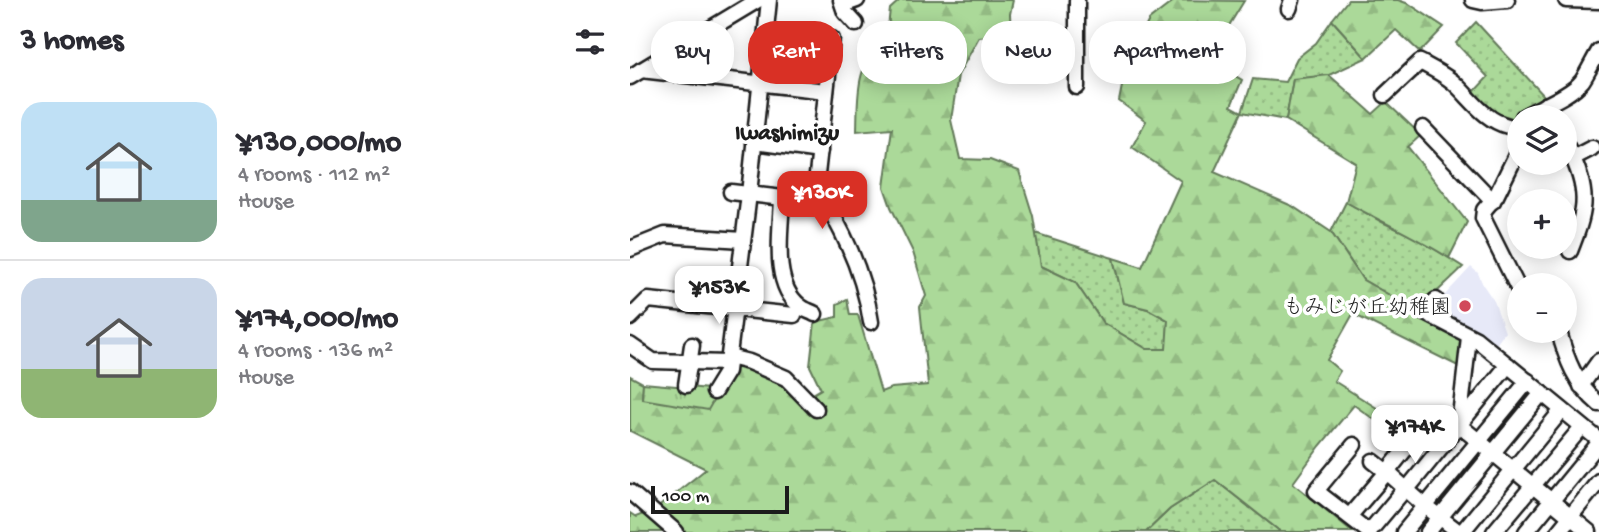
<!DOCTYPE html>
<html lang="en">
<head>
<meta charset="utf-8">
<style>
	:root { --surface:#fff; --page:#f7f7f7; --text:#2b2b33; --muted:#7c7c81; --line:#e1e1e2; --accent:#d93025 }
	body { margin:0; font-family:"Gochi Hand","Klee One",sans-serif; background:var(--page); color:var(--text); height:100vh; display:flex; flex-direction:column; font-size:26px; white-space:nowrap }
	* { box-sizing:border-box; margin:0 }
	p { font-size:23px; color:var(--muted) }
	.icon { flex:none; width:38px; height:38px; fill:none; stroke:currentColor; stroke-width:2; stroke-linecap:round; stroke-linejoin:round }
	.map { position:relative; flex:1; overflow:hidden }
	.side { display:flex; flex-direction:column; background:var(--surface); width:630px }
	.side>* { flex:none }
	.guide { position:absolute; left:21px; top:21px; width:665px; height:63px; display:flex; gap:14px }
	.controls { position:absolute; left:877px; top:105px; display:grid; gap:14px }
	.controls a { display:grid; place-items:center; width:70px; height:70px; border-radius:50%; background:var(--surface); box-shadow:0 4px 18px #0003; font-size:35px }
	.scale { position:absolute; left:21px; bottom:18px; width:138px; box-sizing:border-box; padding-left:7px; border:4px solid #1c1c1c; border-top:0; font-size:19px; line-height:24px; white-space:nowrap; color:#1c1c1c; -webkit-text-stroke:5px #fff; paint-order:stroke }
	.price { position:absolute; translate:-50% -60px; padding:0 16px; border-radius:14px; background:#fff; color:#222; font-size:23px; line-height:46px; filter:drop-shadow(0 2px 4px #0008) }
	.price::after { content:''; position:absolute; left:50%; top:42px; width:21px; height:16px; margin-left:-10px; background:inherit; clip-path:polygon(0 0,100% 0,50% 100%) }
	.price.current { background:var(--accent); color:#fff }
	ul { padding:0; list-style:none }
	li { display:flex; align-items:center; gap:21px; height:175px; padding:0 21px }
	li+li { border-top:2px solid var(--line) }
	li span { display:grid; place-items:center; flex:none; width:196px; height:140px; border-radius:21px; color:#555 }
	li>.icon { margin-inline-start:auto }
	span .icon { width:84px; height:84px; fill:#fffc; stroke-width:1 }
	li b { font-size:30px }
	h2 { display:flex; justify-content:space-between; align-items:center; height:84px; padding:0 21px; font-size:30px }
	.tag { padding:0 24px; border-radius:28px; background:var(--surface); box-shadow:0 4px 18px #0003; font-size:24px; line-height:63px }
	.tag.current { background:var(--accent); color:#fff }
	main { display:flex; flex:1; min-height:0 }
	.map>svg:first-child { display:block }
	.built { fill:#e7e9f8 }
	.grass { fill:url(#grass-dots); stroke:#647a5a; stroke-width:2 }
	.forest { fill:url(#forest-firs); stroke:#647a5a; stroke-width:2 }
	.park { fill:url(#park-tufts); stroke:#647a5a; stroke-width:2 }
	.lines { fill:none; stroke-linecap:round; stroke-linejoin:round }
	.minor-casing { stroke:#1c1c1c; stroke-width:19 }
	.minor { stroke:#fff; stroke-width:14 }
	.poi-dot { fill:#d1495b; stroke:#fff; stroke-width:2.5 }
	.labels { text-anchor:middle; stroke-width:7; stroke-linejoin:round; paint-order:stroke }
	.poi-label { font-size:21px; fill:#1c1c1c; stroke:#fff; text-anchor:end }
	.neighbourhood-label { font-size:23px; font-weight:bold; fill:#1c1c1c; stroke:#fff }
</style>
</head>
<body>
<main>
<section class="side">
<h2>3 homes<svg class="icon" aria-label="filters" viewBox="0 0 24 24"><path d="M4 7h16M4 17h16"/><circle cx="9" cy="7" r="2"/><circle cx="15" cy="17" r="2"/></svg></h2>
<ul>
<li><span style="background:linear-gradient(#bfe0f5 70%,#7fa58c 0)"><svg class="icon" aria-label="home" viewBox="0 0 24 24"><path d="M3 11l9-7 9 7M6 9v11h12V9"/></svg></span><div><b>¥130,000/mo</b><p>4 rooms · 112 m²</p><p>House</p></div></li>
<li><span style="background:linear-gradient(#c9d6e8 65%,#8fb573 0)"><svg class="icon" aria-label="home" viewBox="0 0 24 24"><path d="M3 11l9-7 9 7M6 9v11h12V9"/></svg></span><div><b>¥174,000/mo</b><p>4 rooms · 136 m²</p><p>House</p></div></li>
</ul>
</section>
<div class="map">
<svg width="969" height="532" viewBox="0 0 969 532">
	<defs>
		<pattern id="grass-dots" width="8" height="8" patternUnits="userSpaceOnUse" patternTransform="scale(1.75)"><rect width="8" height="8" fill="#abd999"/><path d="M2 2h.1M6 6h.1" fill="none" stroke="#93ba83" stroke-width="1.8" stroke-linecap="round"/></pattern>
		<pattern id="forest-firs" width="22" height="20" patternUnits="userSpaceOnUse" patternTransform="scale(1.75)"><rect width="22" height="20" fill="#abd999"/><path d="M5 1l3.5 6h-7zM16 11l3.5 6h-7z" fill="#93ba83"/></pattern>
		<pattern id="park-tufts" width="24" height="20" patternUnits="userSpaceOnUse" patternTransform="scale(1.75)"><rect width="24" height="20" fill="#abd999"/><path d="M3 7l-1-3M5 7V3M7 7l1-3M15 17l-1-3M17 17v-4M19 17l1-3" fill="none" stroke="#93ba83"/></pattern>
	</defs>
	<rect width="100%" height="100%" fill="#fff"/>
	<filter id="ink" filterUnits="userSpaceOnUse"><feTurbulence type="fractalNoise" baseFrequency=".0143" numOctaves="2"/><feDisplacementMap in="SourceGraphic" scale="14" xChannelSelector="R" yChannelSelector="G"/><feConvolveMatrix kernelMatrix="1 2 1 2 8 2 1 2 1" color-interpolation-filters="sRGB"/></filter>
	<g filter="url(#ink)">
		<!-- built -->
		<polygon class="built" points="841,267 848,273 853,285 864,301 875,332 863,349 799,312"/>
		<!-- grass -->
		<g class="grass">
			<polygon points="702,20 736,58 699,75 663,80 656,120 612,112 623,79 655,82 667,58 686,43"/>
			<polygon points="846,22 916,98 882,118 856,110 842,94 858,77 826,43"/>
			<polygon points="716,202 752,222 789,239 833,267 787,311 733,280 701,232"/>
			<polygon points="405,233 483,258 494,303 518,309 538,320 537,349 517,349 473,323 445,282 411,266"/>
			<polygon points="585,480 651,532 516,532 540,509"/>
		</g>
		<!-- forest -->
		<g class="forest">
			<path d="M270 0H383L380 14 381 34 349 37 328 75 321 120 330 159 360 160 389 171 403 216 411 266 445 282 473 323 517 349H536L538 320 518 309 494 303 483 258 512 267 551 181 502 147 516 121 489 101 496 66 519 20 545 0 614 1 595 32 577 28 565 52 612 80 601 106 612 112 584 172 662 206 701 232 733 280 828 334 835 343 830 367 723 314 697 360 710 371 704 381 785 432 774 441 724 405 690 446 663 483 723 532H651L585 480 540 509 516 532H0V513L6 517 26 509 76 469 0 431V376L13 383 12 399 86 396 107 364 181 395 191 389 180 366 185 322 207 317V304L217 299 220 315H228L251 392 261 388 298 385 290 307 296 296 283 252 261 207 254 187 262 128 227 131C228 93 225 64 257 37L260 9Z"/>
			<polygon points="718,0 768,0 779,4 814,27 790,52 766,30 736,58 702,20"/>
			<path d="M699 75 743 114 756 102 791 135 778 147 837 222 819 258C786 237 750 221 716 202L726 163 656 120 663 79Z"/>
		</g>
		<!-- park -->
		<polygon class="park" points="13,383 79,389 86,396 78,410 12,399"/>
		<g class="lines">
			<defs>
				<g id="minor">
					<polyline points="211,0 215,12 226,24"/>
					<polyline points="843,0 852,2 877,0"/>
					<polyline points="936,0 969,1"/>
					<polyline points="213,5 227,0"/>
					<polyline points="659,9 662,0"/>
					<polyline points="136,33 202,39 184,202"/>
					<polyline points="11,70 196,91"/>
					<polyline points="0,77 128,0"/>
					<polyline points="447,87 447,0"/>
					<path d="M755 95 790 62C801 68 813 74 823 82 841 98 854 120 878 126"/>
					<polyline points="915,105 921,117"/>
					<path d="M893 117C910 107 940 96 952 81 958 72 963 61 969 51"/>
					<polyline points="793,128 863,201"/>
					<polyline points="934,141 943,158 962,148"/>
					<polyline points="124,142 190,151"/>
					<polyline points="889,149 866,196 854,210 853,218 889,290"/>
					<path d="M101 192 196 203C218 240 235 279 241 322"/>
					<path d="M152 199C151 231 141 284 170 306 174 310 180 311 185 314"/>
					<polyline points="0,249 35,235 113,240"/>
					<path d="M940 251C955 213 960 196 943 158"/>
					<polyline points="806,300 794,312 846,339 969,440"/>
					<polyline points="0,318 18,300 164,315"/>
					<path d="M929 331C936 359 946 385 969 404"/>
					<polyline points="839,337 829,425 959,532"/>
					<polyline points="0,345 23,361 98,363"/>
					<polyline points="99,357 119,362 156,378 186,409"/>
					<polyline points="56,385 62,345"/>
					<polyline points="951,386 969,361"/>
					<polyline points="84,392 97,371 119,194 139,0"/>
					<polyline points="724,445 686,491 739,532"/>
					<polyline points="743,461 757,472 786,436"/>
					<polyline points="777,489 878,365"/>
					<polyline points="0,492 46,532"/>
					<polyline points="723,512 757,472 795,506 829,532"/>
					<polyline points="744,526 775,489"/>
					<polyline points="774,532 898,381"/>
					<polyline points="798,532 912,393"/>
					<polyline points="832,532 932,410"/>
					<polyline points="864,532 952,427"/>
					<polyline points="896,532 969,443"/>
					<polyline points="928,532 969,481"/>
				</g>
			</defs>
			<!-- minor casing -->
			<use href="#minor" class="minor-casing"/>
			<!-- minor -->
			<use href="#minor" class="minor"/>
		</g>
	</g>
	<!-- markers -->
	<circle class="poi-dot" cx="835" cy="306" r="7"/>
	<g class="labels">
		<!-- poi labels -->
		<g class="poi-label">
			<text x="821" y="313">もみじが丘幼稚園</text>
		</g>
		<!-- neighbourhood labels -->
		<g class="neighbourhood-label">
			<text x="157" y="139">Iwashimizu</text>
		</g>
	</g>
</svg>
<div class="controls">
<a><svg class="icon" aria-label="layers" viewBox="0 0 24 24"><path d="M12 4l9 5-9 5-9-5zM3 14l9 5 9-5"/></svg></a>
<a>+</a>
<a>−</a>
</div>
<div class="scale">100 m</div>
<b class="price current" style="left:192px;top:231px">¥130K</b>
<b class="price" style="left:89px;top:326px">¥153K</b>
<b class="price" style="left:785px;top:465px">¥174K</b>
<div class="guide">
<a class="tag">Buy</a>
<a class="tag current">Rent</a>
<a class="tag">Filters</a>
<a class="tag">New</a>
<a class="tag">Apartment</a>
</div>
</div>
</main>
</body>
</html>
